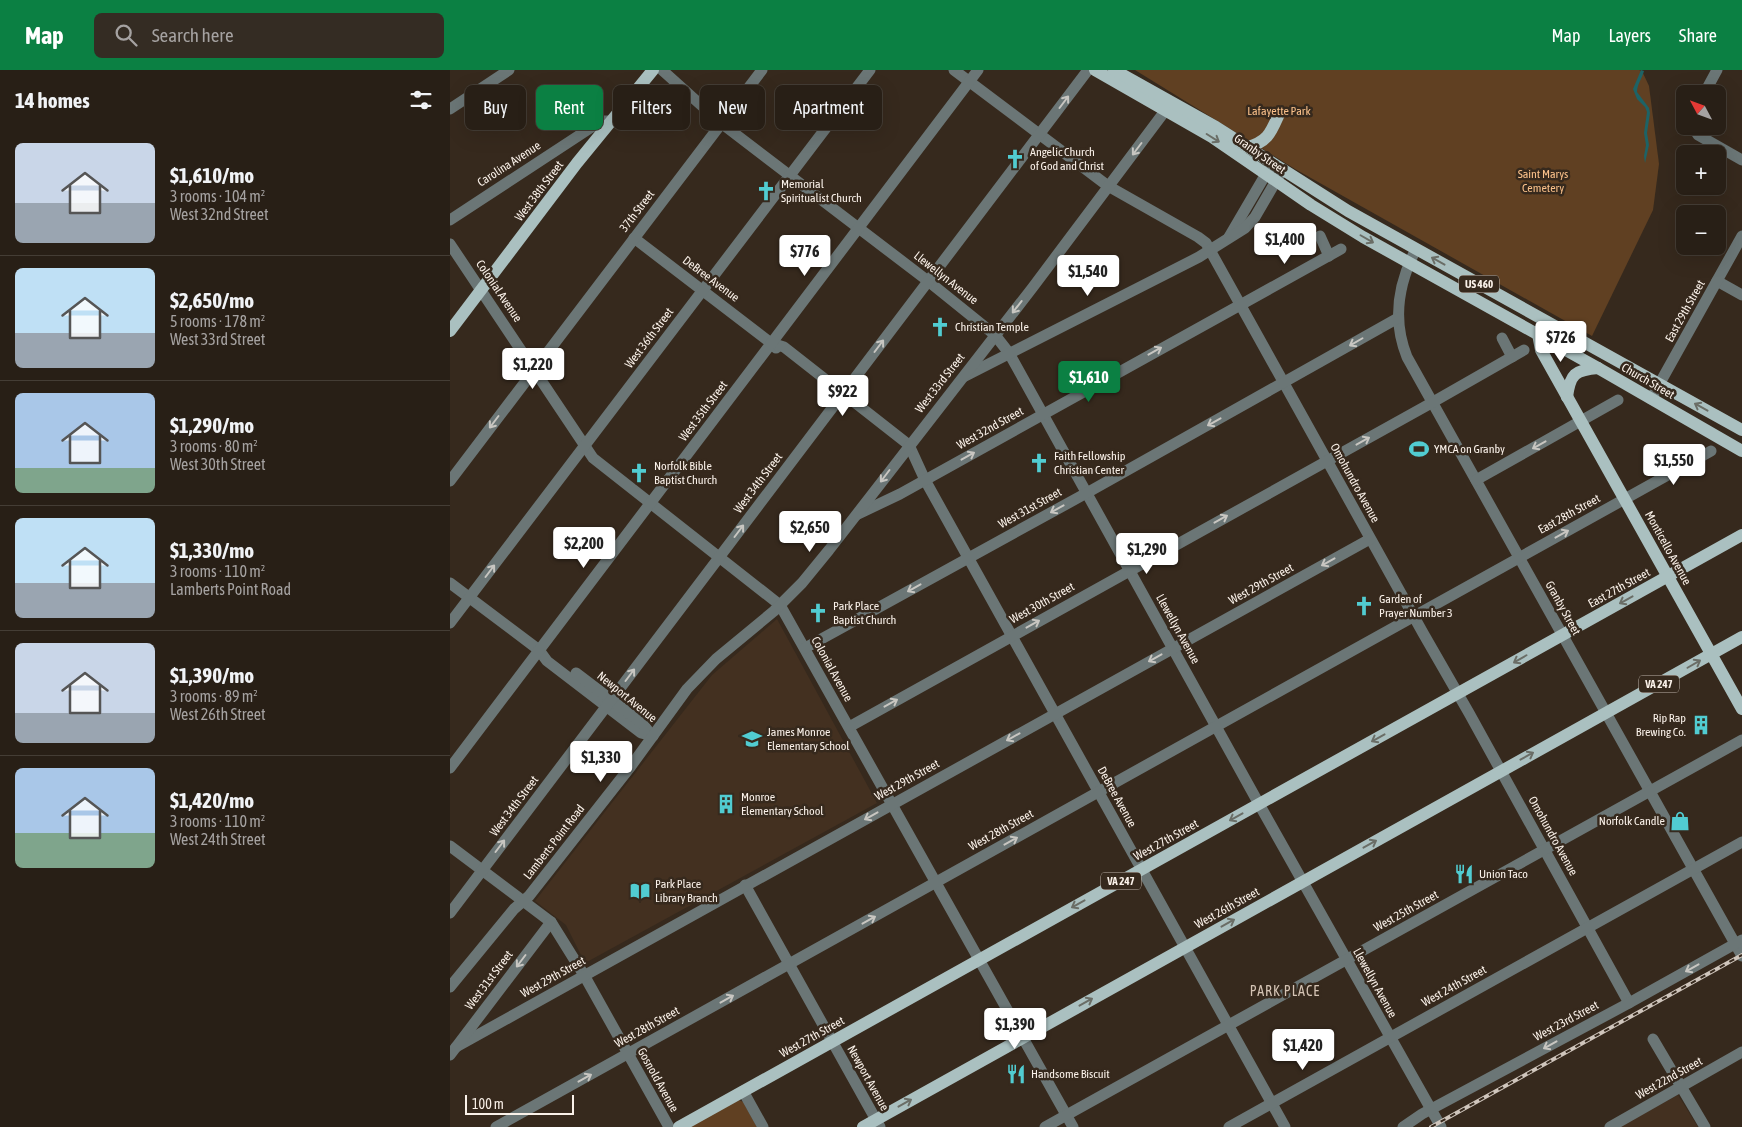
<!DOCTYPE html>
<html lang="en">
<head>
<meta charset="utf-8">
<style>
	:root { --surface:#281f16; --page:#342c23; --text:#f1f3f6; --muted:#a5a2a1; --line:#443d35; --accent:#0b8043 }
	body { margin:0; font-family:"Asap Condensed",sans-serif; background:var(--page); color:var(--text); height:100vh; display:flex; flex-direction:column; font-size:19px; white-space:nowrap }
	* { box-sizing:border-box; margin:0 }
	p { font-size:16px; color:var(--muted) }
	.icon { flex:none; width:28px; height:28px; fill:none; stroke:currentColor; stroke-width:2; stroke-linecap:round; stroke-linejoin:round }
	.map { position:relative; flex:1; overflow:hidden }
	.sheet { display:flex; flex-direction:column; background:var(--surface); width:450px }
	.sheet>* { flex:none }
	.top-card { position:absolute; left:15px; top:15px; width:475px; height:45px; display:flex; gap:10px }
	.needle { width:32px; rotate:311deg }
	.tools { position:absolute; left:1226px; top:15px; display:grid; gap:10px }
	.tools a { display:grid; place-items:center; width:50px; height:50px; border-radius:8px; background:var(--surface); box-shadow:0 5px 20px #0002,0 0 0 1px var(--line); font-size:25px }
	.scale { position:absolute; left:15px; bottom:12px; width:109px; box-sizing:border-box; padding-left:5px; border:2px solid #faf1e9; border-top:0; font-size:14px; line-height:18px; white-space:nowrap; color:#faf1e9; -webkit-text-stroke:4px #36291d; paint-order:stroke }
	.price { position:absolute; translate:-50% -42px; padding:0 11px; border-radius:5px; background:#fff; color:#222; font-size:16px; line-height:32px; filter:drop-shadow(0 1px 2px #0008) }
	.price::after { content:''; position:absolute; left:50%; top:30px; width:15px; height:11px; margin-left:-8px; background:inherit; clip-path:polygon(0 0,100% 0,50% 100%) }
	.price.current { background:var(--accent); color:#fff }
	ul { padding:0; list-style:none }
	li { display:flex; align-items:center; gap:15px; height:125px; padding:0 15px }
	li+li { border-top:1px solid var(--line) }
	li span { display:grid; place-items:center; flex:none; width:140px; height:100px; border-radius:8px; color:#555 }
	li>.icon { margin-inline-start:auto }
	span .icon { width:60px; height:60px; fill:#fffc; stroke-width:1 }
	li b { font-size:21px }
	h2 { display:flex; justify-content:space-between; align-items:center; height:60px; padding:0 15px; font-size:21px }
	.tag { padding:0 18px; border-radius:8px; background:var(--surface); box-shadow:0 5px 20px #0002,0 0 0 1px var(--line); font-size:18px; line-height:45px }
	.tag.current { background:var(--accent); color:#fff }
	header { display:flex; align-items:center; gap:30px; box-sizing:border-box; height:70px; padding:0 25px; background:var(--accent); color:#fff }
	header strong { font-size:24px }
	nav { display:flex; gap:28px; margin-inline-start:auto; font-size:18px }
	.search { width:350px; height:45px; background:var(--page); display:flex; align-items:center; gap:12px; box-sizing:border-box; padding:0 18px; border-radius:8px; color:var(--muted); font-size:19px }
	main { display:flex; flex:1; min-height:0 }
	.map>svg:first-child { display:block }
	.built { fill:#433020 }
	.green { fill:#604022 }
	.water { fill:#1d6366 }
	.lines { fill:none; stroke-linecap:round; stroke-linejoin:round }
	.minor { stroke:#6b7676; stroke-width:11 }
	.major { stroke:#aac0c0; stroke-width:12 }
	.rail-casing { stroke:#cfc5bc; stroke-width:4 }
	.rail { stroke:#36291d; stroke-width:2; stroke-dasharray:5.5; stroke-linecap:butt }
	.oneway { stroke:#c8c6c1 }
	.oneway2 { stroke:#6a6d66 }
	.labels { text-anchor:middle; stroke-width:5; stroke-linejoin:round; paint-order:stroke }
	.shield { fill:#36291d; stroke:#bfb5ac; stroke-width:1 }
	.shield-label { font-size:11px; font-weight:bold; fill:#faf1e9 }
	.park-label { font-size:12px; fill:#fbc18a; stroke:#36291d }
	.poi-label { font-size:12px; fill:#faf1e9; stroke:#36291d; text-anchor:start }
	.street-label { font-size:12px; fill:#faf1e9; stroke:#36291d }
	.neighbourhood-label { font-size:14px; letter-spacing:1px; fill:#d5c4b5; stroke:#36291d }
</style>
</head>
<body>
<header>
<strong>Map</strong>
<div class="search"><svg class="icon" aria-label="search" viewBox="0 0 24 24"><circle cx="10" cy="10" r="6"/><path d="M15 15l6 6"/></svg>Search here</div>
<nav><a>Map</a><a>Layers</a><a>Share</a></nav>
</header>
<main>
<section class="sheet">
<h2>14 homes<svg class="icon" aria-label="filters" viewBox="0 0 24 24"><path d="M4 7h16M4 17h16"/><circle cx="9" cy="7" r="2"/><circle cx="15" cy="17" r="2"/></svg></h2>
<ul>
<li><span style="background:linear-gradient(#c9d6e8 60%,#9aa5b1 0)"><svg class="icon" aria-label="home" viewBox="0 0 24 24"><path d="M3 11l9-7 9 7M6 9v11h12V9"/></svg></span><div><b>$1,610/mo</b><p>3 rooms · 104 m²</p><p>West 32nd Street</p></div></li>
<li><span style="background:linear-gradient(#bfe0f5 65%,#9aa5b1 0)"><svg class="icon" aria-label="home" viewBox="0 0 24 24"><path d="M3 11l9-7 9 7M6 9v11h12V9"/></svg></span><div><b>$2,650/mo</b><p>5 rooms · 178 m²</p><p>West 33rd Street</p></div></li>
<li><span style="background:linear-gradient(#a9c7e8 75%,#7fa58c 0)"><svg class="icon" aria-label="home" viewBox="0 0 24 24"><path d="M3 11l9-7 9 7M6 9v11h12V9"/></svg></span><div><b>$1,290/mo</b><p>3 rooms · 80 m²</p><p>West 30th Street</p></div></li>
<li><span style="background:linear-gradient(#bfe0f5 65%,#9aa5b1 0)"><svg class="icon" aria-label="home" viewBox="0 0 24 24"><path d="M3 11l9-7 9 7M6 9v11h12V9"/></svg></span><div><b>$1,330/mo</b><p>3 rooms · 110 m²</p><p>Lamberts Point Road</p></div></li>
<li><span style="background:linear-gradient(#c9d6e8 70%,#9aa5b1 0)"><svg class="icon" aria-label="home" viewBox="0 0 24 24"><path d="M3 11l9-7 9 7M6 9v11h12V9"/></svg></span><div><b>$1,390/mo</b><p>3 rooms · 89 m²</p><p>West 26th Street</p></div></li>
<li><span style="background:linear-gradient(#a9c7e8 65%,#7fa58c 0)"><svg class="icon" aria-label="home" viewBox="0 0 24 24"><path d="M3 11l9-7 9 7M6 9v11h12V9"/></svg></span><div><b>$1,420/mo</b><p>3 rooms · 110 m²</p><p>West 24th Street</p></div></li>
</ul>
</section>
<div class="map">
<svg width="1292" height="1057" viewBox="0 0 1292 1057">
	<rect width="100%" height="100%" fill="#36291d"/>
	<!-- built -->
	<g class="built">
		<polygon points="327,549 427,733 135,893 116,855 85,831 262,605"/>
		<polygon points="1228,1025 1248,1057 1169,1057"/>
	</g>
	<!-- green -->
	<g class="green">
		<polygon points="685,0 1189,0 1192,1 1199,16 1209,94 1203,140 1142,266 845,99"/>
		<polygon points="289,1030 293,1032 307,1057 238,1057"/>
	</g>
	<!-- water -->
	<path class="water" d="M1191 0 1194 1C1192 9 1187 14 1187 22L1199 38 1200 43 1197 63 1199 75 1195 93 1194 86 1196 75 1194 63 1197 42 1195 37 1187 29 1183 19Z"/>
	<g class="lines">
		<!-- minor -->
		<g class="minor">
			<polyline points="212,0 271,53 478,211 545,265 559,283 809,734 991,1057"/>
			<polyline points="504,0 658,116 748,167 756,173 973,563 1019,643 1179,933"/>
			<polyline points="1254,24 1267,0"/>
			<polyline points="0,39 59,0"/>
			<polyline points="1242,56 1248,65 1292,90"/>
			<polyline points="0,150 151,51 161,51"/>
			<polyline points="870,166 879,186"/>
			<polyline points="779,167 820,97"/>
			<polyline points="184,168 321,273 326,278"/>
			<polyline points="0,174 143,388 330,535 623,1057"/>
			<path d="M966 179C948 214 942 250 957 287L1292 886"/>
			<polyline points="1267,211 1292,225"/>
			<polyline points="1052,268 1062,287"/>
			<polyline points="321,273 334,277 459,375 475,410 835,1057"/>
			<polyline points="515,306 749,187 795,158 805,147 830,104"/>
			<polyline points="1201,329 1292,166"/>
			<polyline points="1026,410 1168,330"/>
			<polyline points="0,411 312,0"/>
			<polyline points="408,444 450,424 891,179"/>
			<polyline points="0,513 89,580 97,591 191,663 203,666"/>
			<polyline points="0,553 420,0"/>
			<polyline points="355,578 642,420 948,248"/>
			<polyline points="126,603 193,654 202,666"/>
			<polyline points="399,657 976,336 1074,280"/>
			<polyline points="0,698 528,0"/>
			<polyline points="0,776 101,852 134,905 219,1057"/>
			<polyline points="295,815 430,1057"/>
			<polyline points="0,843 638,0"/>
			<polyline points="0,917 64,839 79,826 181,696 237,619 266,589 324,541 352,513 379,480 583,217 721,33"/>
			<polyline points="1203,969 1255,1057"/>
			<polyline points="6,977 920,469"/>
			<polyline points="0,985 101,852"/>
			<polyline points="293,1021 313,1057"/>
			<polyline points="46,1057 1261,381"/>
			<polyline points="595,1057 1292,670"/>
			<polyline points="779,1057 1292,772"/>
			<polyline points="953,1057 972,1044 1179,933 1292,870"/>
			<polyline points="1160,1057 1292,982"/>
		</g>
		<!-- major -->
		<g class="major">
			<polyline points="645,0 762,67 861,135 913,167 1148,298 1292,381"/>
			<polyline points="664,0 766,57 898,141 1292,360"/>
			<path d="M797 77C818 72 821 62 829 44"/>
			<polyline points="0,261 127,93 203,0"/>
			<polyline points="1089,261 1088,264 1091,280 1292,639"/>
			<path d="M1117 327C1120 304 1125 300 1148 298"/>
			<polyline points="229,1057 1292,465"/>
			<polyline points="413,1057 1292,567"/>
		</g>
		<defs>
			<polyline id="rail" points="981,1057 1292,885"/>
		</defs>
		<!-- rail casing -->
		<use href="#rail" class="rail-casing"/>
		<!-- rail -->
		<use href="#rail" class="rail"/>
	</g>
	<!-- one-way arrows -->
	<defs><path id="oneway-shaft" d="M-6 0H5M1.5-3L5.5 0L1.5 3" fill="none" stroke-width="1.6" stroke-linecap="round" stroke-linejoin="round" transform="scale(1.25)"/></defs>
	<g class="oneway">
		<use href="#oneway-shaft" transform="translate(614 32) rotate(-53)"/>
		<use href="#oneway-shaft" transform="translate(687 79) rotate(127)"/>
		<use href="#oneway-shaft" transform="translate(567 237) rotate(128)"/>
		<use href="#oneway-shaft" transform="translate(906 272) rotate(150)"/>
		<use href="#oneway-shaft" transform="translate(429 276) rotate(-53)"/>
		<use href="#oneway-shaft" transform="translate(705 281) rotate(-29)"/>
		<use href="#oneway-shaft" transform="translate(44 352) rotate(127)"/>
		<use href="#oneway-shaft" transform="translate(764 352) rotate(151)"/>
		<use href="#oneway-shaft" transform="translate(913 371) rotate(-29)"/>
		<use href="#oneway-shaft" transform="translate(1089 375) rotate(151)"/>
		<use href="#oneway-shaft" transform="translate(518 386) rotate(-29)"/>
		<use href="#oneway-shaft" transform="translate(435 406) rotate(127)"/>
		<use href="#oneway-shaft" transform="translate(607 439) rotate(151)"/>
		<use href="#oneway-shaft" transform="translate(771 449) rotate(-29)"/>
		<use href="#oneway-shaft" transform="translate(289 461) rotate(-53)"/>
		<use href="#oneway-shaft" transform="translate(1112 464) rotate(-29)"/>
		<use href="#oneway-shaft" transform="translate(878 492) rotate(151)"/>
		<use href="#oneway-shaft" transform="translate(40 501) rotate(-53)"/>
		<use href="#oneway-shaft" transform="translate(464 518) rotate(151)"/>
		<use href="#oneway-shaft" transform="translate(583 554) rotate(-29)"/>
		<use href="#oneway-shaft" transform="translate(705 588) rotate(151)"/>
		<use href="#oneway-shaft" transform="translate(180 605) rotate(-53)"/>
		<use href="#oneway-shaft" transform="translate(441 633) rotate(-29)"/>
		<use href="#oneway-shaft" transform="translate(563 667) rotate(151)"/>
		<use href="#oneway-shaft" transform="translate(421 746) rotate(151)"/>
		<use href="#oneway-shaft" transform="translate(561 771) rotate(-29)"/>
		<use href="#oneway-shaft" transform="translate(50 776) rotate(-53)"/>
		<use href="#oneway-shaft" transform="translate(419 850) rotate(-29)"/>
		<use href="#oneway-shaft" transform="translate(71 891) rotate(127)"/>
		<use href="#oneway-shaft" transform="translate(1242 898) rotate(151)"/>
		<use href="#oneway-shaft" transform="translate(277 929) rotate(-29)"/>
		<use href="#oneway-shaft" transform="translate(1100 975) rotate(151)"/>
		<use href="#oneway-shaft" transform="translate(135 1008) rotate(-29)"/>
	</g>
	<g class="oneway2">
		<use href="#oneway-shaft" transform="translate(763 68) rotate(32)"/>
		<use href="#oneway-shaft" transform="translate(917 169) rotate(30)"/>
		<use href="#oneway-shaft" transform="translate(988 191) rotate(-151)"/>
		<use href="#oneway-shaft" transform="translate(1251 337) rotate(-151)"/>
		<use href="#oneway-shaft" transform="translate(1176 530) rotate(151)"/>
		<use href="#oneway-shaft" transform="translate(1070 589) rotate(150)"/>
		<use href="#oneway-shaft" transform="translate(1244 594) rotate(-30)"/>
		<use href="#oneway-shaft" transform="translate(928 668) rotate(151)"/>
		<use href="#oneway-shaft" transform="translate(1077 686) rotate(-29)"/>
		<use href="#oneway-shaft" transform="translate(786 747) rotate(151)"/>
		<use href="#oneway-shaft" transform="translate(920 774) rotate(-29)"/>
		<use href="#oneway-shaft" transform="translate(628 834) rotate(151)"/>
		<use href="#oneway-shaft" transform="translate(778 853) rotate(-29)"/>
		<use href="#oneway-shaft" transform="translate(636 932) rotate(-29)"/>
		<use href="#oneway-shaft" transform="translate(455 1033) rotate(-29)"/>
	</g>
	<!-- icons -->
	<defs>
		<symbol id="church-bare" viewBox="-9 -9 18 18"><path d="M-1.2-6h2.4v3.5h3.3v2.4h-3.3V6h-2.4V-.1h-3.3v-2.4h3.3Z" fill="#51ccd1" stroke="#36291d" stroke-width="2.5" paint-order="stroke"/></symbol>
		<symbol id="stadium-bare" viewBox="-9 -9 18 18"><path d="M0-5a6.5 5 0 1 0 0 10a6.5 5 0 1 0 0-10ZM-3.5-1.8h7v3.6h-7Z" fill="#51ccd1" stroke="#36291d" stroke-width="2.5" paint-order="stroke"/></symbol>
		<symbol id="building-bare" viewBox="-9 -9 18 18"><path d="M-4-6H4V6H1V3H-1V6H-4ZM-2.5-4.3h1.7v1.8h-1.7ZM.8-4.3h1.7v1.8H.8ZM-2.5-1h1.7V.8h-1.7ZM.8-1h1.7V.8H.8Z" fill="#51ccd1" stroke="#36291d" stroke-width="2.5" paint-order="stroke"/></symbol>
		<symbol id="school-bare" viewBox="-9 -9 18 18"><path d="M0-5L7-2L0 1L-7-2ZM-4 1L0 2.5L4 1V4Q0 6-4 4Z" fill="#51ccd1" stroke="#36291d" stroke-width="2.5" paint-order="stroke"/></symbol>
		<symbol id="shop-bare" viewBox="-9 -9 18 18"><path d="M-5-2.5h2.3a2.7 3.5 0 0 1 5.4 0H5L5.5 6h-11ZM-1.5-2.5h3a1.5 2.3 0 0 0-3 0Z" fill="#51ccd1" stroke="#36291d" stroke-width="2.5" paint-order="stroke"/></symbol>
		<symbol id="restaurant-bare" viewBox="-9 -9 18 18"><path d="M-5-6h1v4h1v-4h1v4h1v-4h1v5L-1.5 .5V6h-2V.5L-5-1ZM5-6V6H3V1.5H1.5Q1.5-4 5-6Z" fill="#51ccd1" stroke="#36291d" stroke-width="2.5" paint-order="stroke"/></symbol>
		<symbol id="library-bare" viewBox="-9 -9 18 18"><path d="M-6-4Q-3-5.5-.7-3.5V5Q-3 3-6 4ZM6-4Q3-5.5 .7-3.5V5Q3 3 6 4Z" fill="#51ccd1" stroke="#36291d" stroke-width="2.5" paint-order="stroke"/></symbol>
	</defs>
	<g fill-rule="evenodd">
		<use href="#church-bare" x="551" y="75" width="28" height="28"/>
		<use href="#church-bare" x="302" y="107" width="28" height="28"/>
		<use href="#church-bare" x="476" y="243" width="28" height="28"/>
		<use href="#stadium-bare" x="955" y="365" width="28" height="28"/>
		<use href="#church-bare" x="575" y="379" width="28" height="28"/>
		<use href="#church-bare" x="175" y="389" width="28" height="28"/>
		<use href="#church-bare" x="900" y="522" width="28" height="28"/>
		<use href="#church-bare" x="354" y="529" width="28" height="28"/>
		<use href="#building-bare" x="1237" y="641" width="28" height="28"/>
		<use href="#school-bare" x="288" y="655" width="28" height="28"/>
		<use href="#building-bare" x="262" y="720" width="28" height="28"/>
		<use href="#shop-bare" x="1216" y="737" width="28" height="28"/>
		<use href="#restaurant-bare" x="1000" y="790" width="28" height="28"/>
		<use href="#library-bare" x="176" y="807" width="28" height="28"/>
		<use href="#restaurant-bare" x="552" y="990" width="28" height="28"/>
	</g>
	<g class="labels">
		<!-- shield labels -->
		<g class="shield">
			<rect x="1009" y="205.5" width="40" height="17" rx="4"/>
			<rect x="1189" y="605.5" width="40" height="17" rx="4"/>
			<rect x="651" y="802.5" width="40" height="17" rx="4"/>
		</g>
		<g class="shield-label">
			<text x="1029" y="218">US 460</text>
			<text x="1209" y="618">VA 247</text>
			<text x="671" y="815">VA 247</text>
		</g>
		<!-- park labels -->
		<g class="park-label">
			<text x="829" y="45">Lafayette Park</text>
			<text x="1093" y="108">Saint Marys<tspan x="1093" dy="14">Cemetery</tspan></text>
		</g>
		<!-- poi labels -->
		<g class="poi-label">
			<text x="580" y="86">Angelic Church<tspan x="580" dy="14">of God and Christ</tspan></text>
			<text x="331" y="118">Memorial<tspan x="331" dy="14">Spiritualist Church</tspan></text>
			<text x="505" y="261">Christian Temple</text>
			<text x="984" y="383">YMCA on Granby</text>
			<text x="604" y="390">Faith Fellowship<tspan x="604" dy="14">Christian Center</tspan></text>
			<text x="204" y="400">Norfolk Bible<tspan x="204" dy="14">Baptist Church</tspan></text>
			<text x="929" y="533">Garden of<tspan x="929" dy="14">Prayer Number 3</tspan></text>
			<text x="383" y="540">Park Place<tspan x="383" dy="14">Baptist Church</tspan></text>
			<text x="1236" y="652" text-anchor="end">Rip Rap<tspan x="1236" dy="14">Brewing Co.</tspan></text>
			<text x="317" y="666">James Monroe<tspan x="317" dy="14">Elementary School</tspan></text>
			<text x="291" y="731">Monroe<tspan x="291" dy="14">Elementary School</tspan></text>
			<text x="1215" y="755" text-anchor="end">Norfolk Candle</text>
			<text x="1029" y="808">Union Taco</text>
			<text x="205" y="818">Park Place<tspan x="205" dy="14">Library Branch</tspan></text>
			<text x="581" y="1008">Handsome Biscuit</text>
		</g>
		<!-- street labels -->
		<g class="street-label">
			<text transform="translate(810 84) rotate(35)" y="4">Granby Street</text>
			<text transform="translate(59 94) rotate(-33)" y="4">Carolina Avenue</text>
			<text transform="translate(89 121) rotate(-53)" y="4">West 38th Street</text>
			<text transform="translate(187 141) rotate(-53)" y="4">37th Street</text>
			<text transform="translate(496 208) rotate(38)" y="4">Llewellyn Avenue</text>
			<text transform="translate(261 209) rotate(37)" y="4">DeBree Avenue</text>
			<text transform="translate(49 221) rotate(56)" y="4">Colonial Avenue</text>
			<text transform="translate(1235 241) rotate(-61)" y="4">East 29th Street</text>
			<text transform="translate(199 268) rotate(-53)" y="4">West 36th Street</text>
			<text transform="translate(1198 311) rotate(30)" y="4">Church Street</text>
			<text transform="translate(490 313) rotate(-52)" y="4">West 33rd Street</text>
			<text transform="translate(253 341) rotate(-53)" y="4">West 35th Street</text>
			<text transform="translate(540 358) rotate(-29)" y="4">West 32nd Street</text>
			<text transform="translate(308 413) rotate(-53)" y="4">West 34th Street</text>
			<text transform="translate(905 413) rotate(61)" y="4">Omohundro Avenue</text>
			<text transform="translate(580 438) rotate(-29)" y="4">West 31st Street</text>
			<text transform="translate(1119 444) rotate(-29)" y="4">East 28th Street</text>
			<text transform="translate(1218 478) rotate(61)" y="4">Monticello Avenue</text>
			<text transform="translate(811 514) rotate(-29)" y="4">West 29th Street</text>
			<text transform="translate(1169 518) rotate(-29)" y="4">East 27th Street</text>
			<text transform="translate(592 533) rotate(-29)" y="4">West 30th Street</text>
			<text transform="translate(1113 538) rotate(61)" y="4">Granby Street</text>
			<text transform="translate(728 559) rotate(61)" y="4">Llewellyn Avenue</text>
			<text transform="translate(382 599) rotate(61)" y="4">Colonial Avenue</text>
			<text transform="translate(177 627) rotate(39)" y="4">Newport Avenue</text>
			<text transform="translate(457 710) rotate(-29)" y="4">West 29th Street</text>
			<text transform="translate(667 727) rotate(61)" y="4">DeBree Avenue</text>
			<text transform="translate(64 736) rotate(-53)" y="4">West 34th Street</text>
			<text transform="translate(551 760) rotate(-29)" y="4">West 28th Street</text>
			<text transform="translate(1103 766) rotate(61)" y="4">Omohundro Avenue</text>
			<text transform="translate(716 770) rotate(-29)" y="4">West 27th Street</text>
			<text transform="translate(104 772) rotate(-52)" y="4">Lamberts Point Road</text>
			<text transform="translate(777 838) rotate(-29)" y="4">West 26th Street</text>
			<text transform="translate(956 841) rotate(-29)" y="4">West 25th Street</text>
			<text transform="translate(103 907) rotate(-29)" y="4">West 29th Street</text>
			<text transform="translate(39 910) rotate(-53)" y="4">West 31st Street</text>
			<text transform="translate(925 913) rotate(61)" y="4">Llewellyn Avenue</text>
			<text transform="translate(1004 916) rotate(-29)" y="4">West 24th Street</text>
			<text transform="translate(1116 951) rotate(-28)" y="4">West 23rd Street</text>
			<text transform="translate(197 957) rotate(-29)" y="4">West 28th Street</text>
			<text transform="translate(362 967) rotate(-29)" y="4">West 27th Street</text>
			<text transform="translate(418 1008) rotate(61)" y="4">Newport Avenue</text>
			<text transform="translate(1219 1008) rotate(-29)" y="4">West 22nd Street</text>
			<text transform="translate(208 1010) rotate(61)" y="4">Gosnold Avenue</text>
		</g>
		<!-- neighbourhood labels -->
		<g class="neighbourhood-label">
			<text x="835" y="926">PARK PLACE</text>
		</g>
	</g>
</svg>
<div class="tools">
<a><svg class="needle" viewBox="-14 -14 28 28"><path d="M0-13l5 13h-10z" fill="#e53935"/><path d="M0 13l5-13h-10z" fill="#a5a2a1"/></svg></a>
<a>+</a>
<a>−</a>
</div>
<div class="scale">100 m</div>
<b class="price" style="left:835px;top:195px">$1,400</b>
<b class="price" style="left:355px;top:207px">$776</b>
<b class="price" style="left:638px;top:227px">$1,540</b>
<b class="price" style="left:1111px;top:293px">$726</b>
<b class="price" style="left:83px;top:320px">$1,220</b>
<b class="price current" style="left:639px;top:333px">$1,610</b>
<b class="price" style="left:393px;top:347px">$922</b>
<b class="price" style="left:1224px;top:416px">$1,550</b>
<b class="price" style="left:360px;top:483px">$2,650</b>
<b class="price" style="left:134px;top:499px">$2,200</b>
<b class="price" style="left:697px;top:505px">$1,290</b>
<b class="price" style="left:151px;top:713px">$1,330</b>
<b class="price" style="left:565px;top:980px">$1,390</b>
<b class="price" style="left:853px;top:1001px">$1,420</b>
<div class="top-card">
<a class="tag">Buy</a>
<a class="tag current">Rent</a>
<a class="tag">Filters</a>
<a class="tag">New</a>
<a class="tag">Apartment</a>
</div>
</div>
</main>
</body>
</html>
